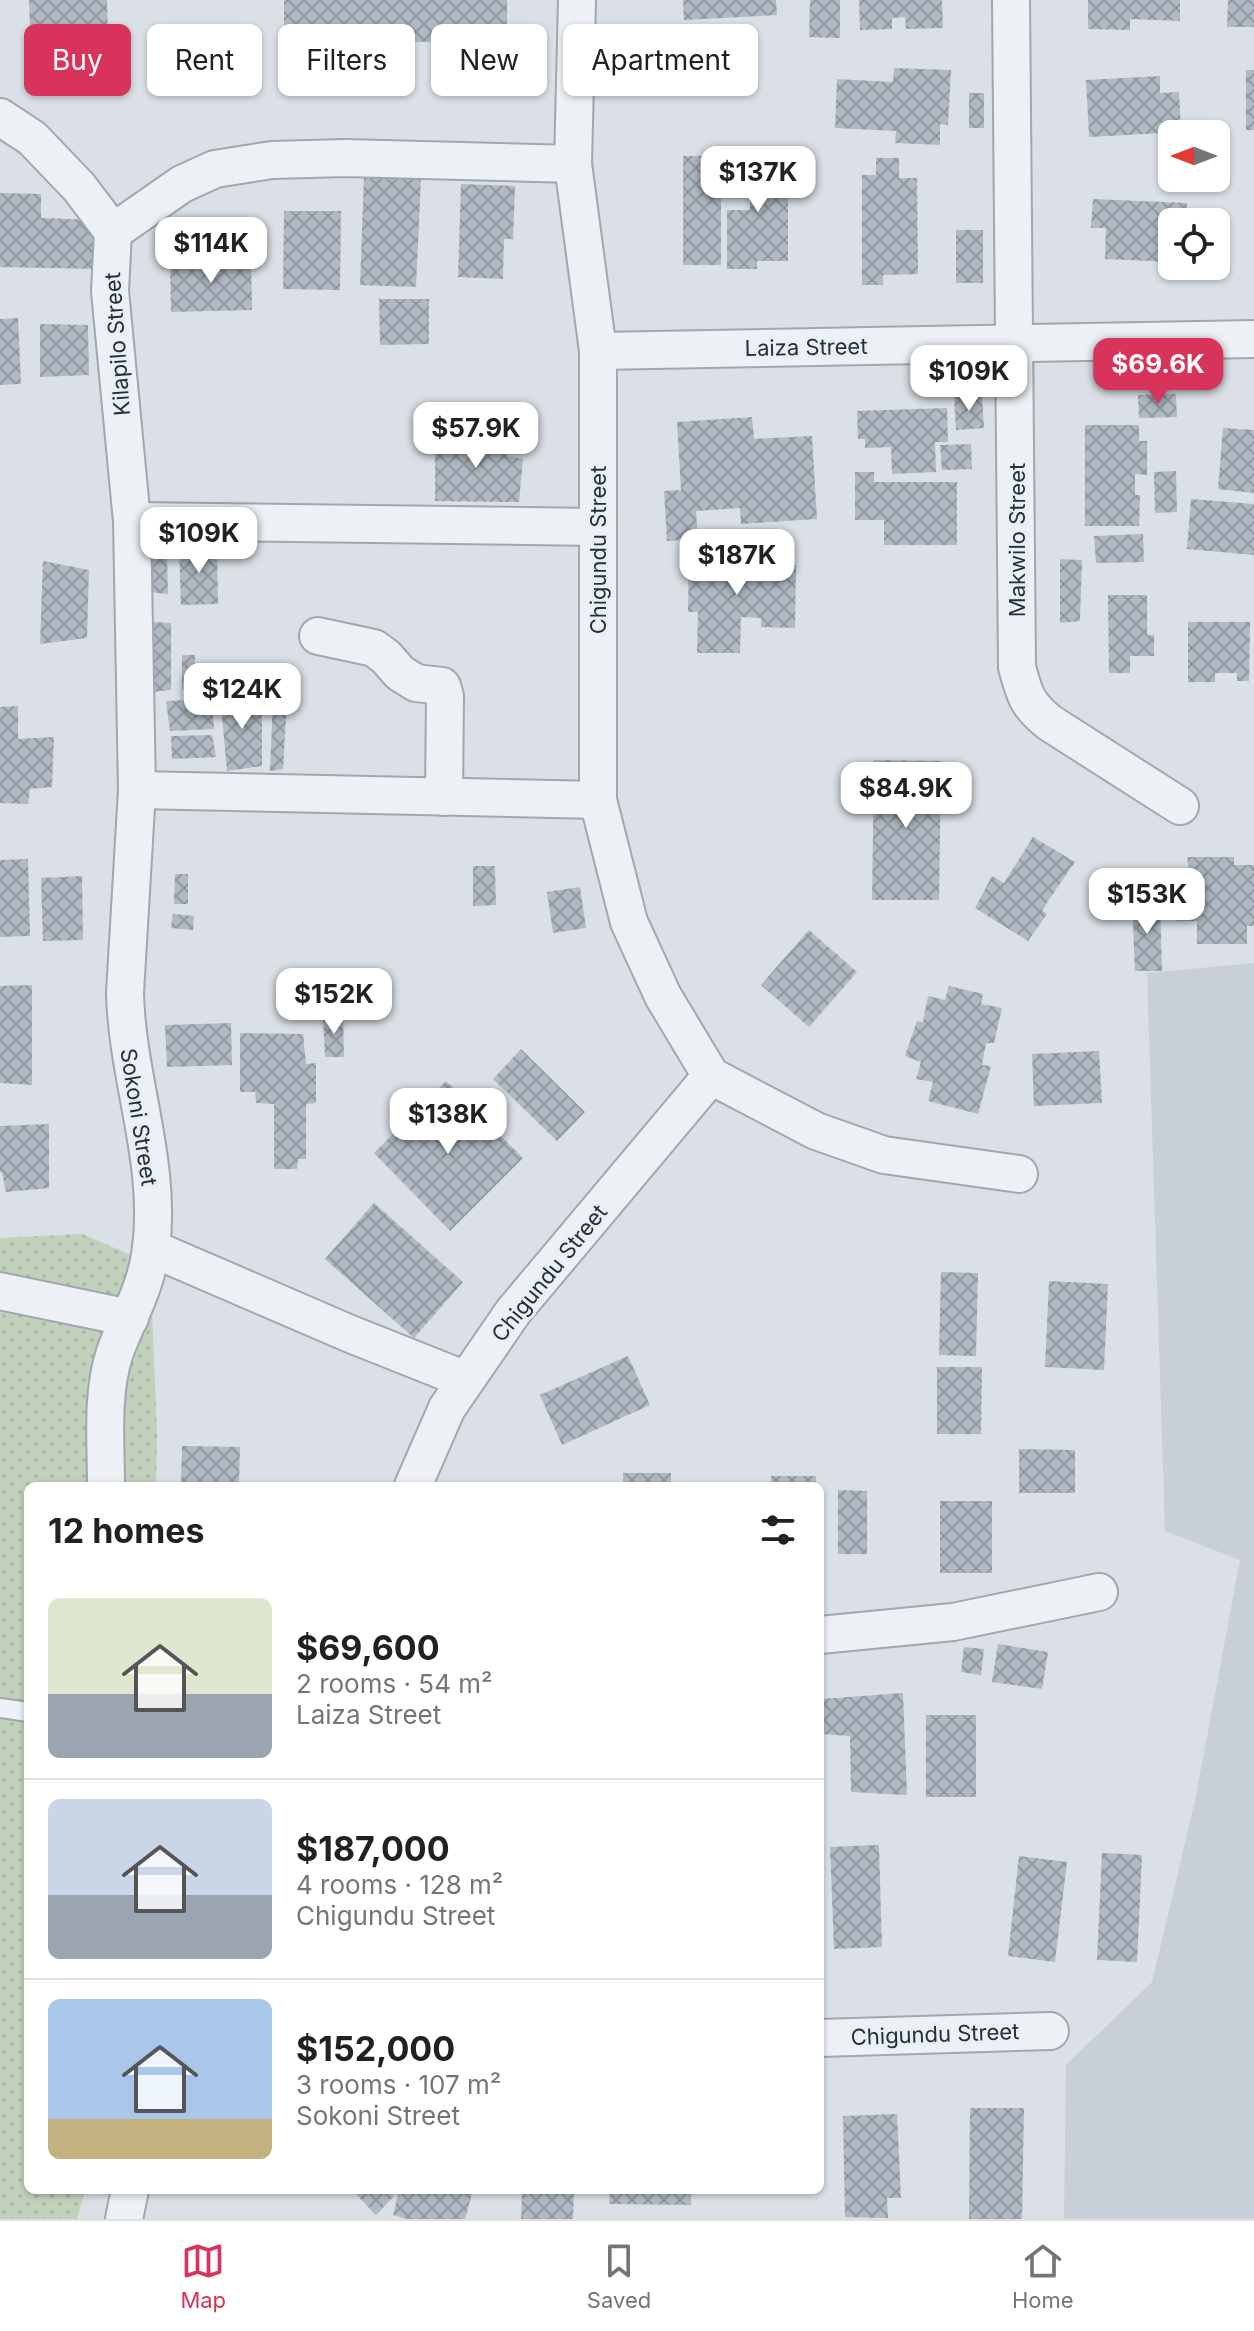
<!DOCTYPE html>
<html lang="en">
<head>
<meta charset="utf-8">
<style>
	:root { --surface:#fff; --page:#f6f6f6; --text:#202124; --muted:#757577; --line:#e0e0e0; --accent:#d8335b }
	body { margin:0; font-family:Inter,sans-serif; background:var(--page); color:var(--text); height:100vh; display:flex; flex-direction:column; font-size:30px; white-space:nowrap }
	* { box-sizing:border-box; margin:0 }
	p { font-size:26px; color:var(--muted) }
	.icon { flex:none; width:44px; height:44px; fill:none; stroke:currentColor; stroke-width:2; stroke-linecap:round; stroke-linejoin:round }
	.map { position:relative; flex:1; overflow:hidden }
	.drawer { position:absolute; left:24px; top:1482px; width:800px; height:712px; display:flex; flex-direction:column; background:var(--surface); border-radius:12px; box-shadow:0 2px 6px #0004 }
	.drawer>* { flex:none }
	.hud { position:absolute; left:24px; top:24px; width:800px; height:72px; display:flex; gap:16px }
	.needle { width:52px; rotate:270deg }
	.buttons { position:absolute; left:1158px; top:120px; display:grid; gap:16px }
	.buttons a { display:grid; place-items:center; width:72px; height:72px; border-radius:12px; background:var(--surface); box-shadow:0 2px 6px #0004; font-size:40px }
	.price { position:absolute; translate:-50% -68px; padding:0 18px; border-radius:16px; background:#fff; color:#222; font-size:26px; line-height:52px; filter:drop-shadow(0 2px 4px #0008) }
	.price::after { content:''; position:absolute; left:50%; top:48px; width:24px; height:18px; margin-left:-12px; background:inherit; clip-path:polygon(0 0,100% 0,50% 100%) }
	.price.selected { background:var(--accent); color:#fff }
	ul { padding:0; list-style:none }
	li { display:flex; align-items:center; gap:24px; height:200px; padding:0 24px }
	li+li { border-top:2px solid var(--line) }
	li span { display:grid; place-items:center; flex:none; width:224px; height:160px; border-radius:12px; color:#555 }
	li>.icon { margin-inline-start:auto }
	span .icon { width:96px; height:96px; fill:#fffc; stroke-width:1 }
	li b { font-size:34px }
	h2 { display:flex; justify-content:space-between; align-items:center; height:96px; padding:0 24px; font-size:34px }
	.chip { padding:0 28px; border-radius:12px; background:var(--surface); box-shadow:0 2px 6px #0004; font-size:28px; line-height:72px }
	.chip.selected { background:var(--accent); color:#fff }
	.dock { display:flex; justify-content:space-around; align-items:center; height:112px; border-top:2px solid var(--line); background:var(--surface); font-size:22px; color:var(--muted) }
	.dock a { display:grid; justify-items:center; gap:4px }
	.dock .selected { color:var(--accent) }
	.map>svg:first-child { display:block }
	.built { fill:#c8cfd9 }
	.grass { fill:url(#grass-dots) }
	.building { fill:url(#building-cross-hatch) }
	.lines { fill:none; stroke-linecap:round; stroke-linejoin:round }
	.lane-casing { stroke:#a0a7b0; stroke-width:22 }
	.street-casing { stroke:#a0a7b0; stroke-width:40 }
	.lane { stroke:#edf0f5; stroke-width:18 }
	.street { stroke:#edf0f5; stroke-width:36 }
	.labels { text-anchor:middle; stroke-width:6; stroke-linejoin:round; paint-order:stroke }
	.street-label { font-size:22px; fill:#242f3d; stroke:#e9eff4 }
</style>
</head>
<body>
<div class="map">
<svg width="1254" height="2219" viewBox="0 0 1254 2219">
	<defs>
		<pattern id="grass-dots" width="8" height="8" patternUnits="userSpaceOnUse" patternTransform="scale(2)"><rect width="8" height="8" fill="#c2d1bb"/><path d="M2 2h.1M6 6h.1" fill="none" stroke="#a7b4a2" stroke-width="1.8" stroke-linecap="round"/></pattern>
		<pattern id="building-cross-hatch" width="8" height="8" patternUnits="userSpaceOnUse" patternTransform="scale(2)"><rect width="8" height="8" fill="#b1bac4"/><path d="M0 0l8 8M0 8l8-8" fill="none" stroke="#9098a0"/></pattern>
	</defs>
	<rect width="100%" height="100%" fill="#dae0e6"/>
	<!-- built -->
	<polygon class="built" points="1254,963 1254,2219 1064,2219 1066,2065 1152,1982 1195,1801 1240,1560 1165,1531 1147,973"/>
	<!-- grass -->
	<polygon class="grass" points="82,1234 150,1263 157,1434 156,1486 28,1486 28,2190 85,2190 77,2219 0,2219 0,1238"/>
	<!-- building -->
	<g class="building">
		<polygon points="29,0 107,0 108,41 79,65 61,69 31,49"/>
		<polygon points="284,0 507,0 507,41 284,43"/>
		<polygon points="683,0 776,0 777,15 684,20"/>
		<polygon points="810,0 840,0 840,38 809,37"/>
		<polygon points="859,0 942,0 943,28 906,29 905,17 892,18 892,29 860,30"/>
		<polygon points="1088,0 1180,0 1180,21 1130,19 1130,30 1088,29"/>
		<polygon points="1228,0 1254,0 1254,27 1227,27"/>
		<polygon points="894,68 951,70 948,125 940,124 940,145 895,143 896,131 835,128 837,79 893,82"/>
		<rect x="1246" y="70" width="8" height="60"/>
		<polygon points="1160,76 1160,93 1179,92 1181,132 1089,137 1086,80"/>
		<rect x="969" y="93" width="15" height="35"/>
		<rect x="683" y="156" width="38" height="109"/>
		<polygon points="876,158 899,158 899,178 917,178 918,274 883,275 883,285 862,285 862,175 876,175"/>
		<polygon points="727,161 788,161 788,261 757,261 757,269 727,269 727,210 750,210 750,194 727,195"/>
		<polygon points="364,176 421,178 416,287 360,285"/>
		<polygon points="461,184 515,186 513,239 504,239 503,279 458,277"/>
		<polygon points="0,193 41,194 41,218 97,220 95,269 0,267"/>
		<polygon points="1093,199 1187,203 1186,222 1172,222 1172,262 1105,259 1106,228 1091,228"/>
		<polygon points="284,211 341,211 340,290 283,289"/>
		<polygon points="222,220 256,220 256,238 244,238 245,252 222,252"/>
		<rect x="956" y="230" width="27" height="53"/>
		<polygon points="251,258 252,310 171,312 170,259"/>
		<polygon points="1177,266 1203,266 1203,274 1176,272"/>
		<polygon points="379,299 429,299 429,344 380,345"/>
		<polygon points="18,318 21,384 0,385 0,319"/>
		<polygon points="40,324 88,325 89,375 40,377"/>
		<polygon points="1176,394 1177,417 1139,418 1138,395"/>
		<polygon points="982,396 984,428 956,430 954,397"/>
		<polygon points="947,408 948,442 935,442 936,472 892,474 891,447 865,448 865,439 858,439 857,411"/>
		<polygon points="752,417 754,439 812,436 817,519 741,524 740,508 696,511 698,539 667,541 664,491 681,490 677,422"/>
		<polygon points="1085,425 1139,425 1139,441 1147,441 1147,475 1135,474 1135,495 1140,495 1139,526 1085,526"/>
		<polygon points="1223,428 1254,430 1254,493 1218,489"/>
		<polygon points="435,435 506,439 507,456 523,459 519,502 435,501"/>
		<polygon points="971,444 972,469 942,470 940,445"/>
		<polygon points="1176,471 1177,512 1155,513 1154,472"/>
		<polygon points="855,472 874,472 874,482 957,482 957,545 884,545 884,520 855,520"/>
		<polygon points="1191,499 1254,504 1254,555 1187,549"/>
		<polygon points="1143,534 1144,562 1096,563 1094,536"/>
		<polygon points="179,546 217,547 218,604 181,605"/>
		<polygon points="148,548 167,552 168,594 148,592"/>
		<polygon points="689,549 747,551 747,563 796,565 795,628 761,627 761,618 741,617 740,653 697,653 698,612 688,612"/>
		<polygon points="1060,559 1082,560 1080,621 1060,623"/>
		<polygon points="43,561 89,570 87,638 40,644"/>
		<polygon points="1108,595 1147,595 1147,635 1154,635 1154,656 1130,656 1130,673 1109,673"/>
		<polygon points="152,622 171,623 171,690 154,692"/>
		<polygon points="1188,622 1250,622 1249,681 1237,681 1237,673 1215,673 1215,682 1188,682"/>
		<polygon points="182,655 195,655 194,688 182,690"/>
		<polygon points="220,695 262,696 262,766 227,771"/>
		<polygon points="212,699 214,729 170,731 166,701"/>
		<polygon points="273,699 287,700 283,769 270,771"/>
		<polygon points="18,706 18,739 54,737 52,787 30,789 28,804 0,803 0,707"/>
		<polygon points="212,735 216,757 172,759 171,736"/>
		<polygon points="874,760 941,761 939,900 872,900"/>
		<polygon points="1033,837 1075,862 1042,910 1047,914 1028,941 975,908 992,876 1004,883"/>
		<polygon points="1187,857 1234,857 1234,865 1254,865 1254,926 1247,926 1247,944 1197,944 1197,921 1177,921 1179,876 1190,876"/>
		<polygon points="28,859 30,936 0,937 0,860"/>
		<polygon points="473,866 495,866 496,905 473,906"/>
		<polygon points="175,874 188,874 188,904 174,904"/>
		<polygon points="82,876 83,940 43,941 41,878"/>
		<polygon points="580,887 586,928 553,933 547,892"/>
		<polygon points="1160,901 1162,971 1135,971 1132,902"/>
		<polygon points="173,914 194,916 193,930 171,928"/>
		<polygon points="809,930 857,972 809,1027 761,985"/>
		<polygon points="32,985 32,1085 0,1083 0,986"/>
		<polygon points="949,986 983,994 981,1004 1002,1008 994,1043 986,1043 982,1065 991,1066 978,1114 928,1101 933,1082 916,1079 921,1062 905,1056 917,1021 923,1022 928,996 945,1000"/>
		<polygon points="343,1015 344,1057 325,1057 323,1016"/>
		<polygon points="231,1023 232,1065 167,1067 165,1025"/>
		<polygon points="240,1033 303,1034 306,1064 316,1063 316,1103 306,1104 306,1159 298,1159 297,1169 274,1169 274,1104 256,1103 255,1092 240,1092"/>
		<polygon points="521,1049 585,1112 557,1141 493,1079"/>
		<polygon points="1099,1051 1102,1103 1034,1106 1032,1054"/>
		<polygon points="446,1081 523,1158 450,1231 374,1153"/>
		<polygon points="49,1124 49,1188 6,1192 2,1172 0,1172 0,1126"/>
		<polygon points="374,1203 463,1282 414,1338 325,1259"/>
		<polygon points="941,1272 978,1273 976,1356 939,1355"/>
		<polygon points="1049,1281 1108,1284 1104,1370 1045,1367"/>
		<polygon points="628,1356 650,1405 562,1445 540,1395"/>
		<polygon points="937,1367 982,1367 981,1434 937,1434"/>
		<polygon points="182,1446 240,1447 239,1486 181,1486"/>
		<polygon points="1019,1449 1075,1450 1075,1493 1019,1493"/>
		<rect x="623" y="1473" width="48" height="13"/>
		<rect x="771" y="1476" width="45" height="10"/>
		<polygon points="838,1490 867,1491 867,1554 838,1554"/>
		<rect x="940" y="1501" width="52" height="72"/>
		<polygon points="998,1644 1048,1652 1042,1689 992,1682"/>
		<polygon points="964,1647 984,1649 981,1675 961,1672"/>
		<polygon points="903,1693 907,1795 851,1792 850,1736 822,1734 821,1699"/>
		<rect x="926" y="1715" width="50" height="82"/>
		<polygon points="879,1845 882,1947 834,1949 830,1847"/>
		<polygon points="1102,1853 1142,1855 1137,1962 1097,1960"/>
		<polygon points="1019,1856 1067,1862 1055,1962 1008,1956"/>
		<polygon points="970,2108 1024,2108 1022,2219 969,2219"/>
		<polygon points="897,2114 901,2198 887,2198 888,2218 845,2217 843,2116"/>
		<polygon points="352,2190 388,2190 394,2196 376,2215"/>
		<polygon points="399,2190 473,2190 465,2219 407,2219 393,2215"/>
		<polygon points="522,2190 574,2190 573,2219 521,2219"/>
		<polygon points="610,2190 691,2190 691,2205 609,2204"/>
	</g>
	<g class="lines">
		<defs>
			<polyline id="lane" points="0,1708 28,1712"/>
			<g id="street">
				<polyline points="577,0 573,164 598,351 598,800 629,922 663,996 711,1076 816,1131 884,1155 1019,1174"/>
				<path d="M1011 0 1017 667C1024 694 1027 705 1050 723L1180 806"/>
				<polyline points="0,117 32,138 79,187 113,232"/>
				<polyline points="113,232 182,184 215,169 272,160 345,158 573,164"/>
				<polyline points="598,351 1254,339"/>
				<polyline points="132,521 598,527"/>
				<polyline points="318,636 374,648 386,657 400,673 416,683 442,686 445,696 444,797"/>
				<polyline points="137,790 598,800"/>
				<polyline points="151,1248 348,1333 466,1380"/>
				<polyline points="0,1291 130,1318"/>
				<path d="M106 1486C106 1442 101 1394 115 1352 128 1317 147 1286 151 1248 162 1162 127 1079 125 993L137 790 132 521 110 291 113 232"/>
				<polyline points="413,1486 447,1408 513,1312 711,1076"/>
				<polyline points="820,1635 953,1622 1099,1592"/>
				<polyline points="820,2038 1050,2031"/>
				<polyline points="124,2219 130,2190"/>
			</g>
		</defs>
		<!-- lane casing -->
		<use href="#lane" class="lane-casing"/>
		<!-- street casing -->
		<use href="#street" class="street-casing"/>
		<!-- lane -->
		<use href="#lane" class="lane"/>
		<!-- street -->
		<use href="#street" class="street"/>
	</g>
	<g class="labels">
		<!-- street labels -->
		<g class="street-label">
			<text transform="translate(117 344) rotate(-94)" y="8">Kilapilo Street</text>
			<text transform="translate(806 347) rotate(-1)" y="8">Laiza Street</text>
			<text transform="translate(1017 540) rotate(-90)" y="8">Makwilo Street</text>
			<text transform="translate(598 550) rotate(-90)" y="8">Chigundu Street</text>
			<text transform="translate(139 1117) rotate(81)" y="8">Sokoni Street</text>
			<text transform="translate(549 1273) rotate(-51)" y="8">Chigundu Street</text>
			<text transform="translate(935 2034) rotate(-2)" y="8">Chigundu Street</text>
		</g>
	</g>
</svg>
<div class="buttons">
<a><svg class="needle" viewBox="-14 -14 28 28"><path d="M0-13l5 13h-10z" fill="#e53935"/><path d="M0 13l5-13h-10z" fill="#757577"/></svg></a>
<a><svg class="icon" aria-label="locate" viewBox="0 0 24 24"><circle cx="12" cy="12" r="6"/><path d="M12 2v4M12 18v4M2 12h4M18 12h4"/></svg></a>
</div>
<b class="price" style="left:758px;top:214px">$137K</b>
<b class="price" style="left:211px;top:285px">$114K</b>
<b class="price selected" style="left:1158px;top:406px">$69.6K</b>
<b class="price" style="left:969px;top:413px">$109K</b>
<b class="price" style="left:476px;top:470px">$57.9K</b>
<b class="price" style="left:199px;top:575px">$109K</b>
<b class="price" style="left:737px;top:597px">$187K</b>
<b class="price" style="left:242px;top:731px">$124K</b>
<b class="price" style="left:906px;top:830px">$84.9K</b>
<b class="price" style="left:1147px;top:936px">$153K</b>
<b class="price" style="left:334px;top:1036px">$152K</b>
<b class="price" style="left:448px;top:1156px">$138K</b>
<div class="hud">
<a class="chip selected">Buy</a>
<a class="chip">Rent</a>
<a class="chip">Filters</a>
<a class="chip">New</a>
<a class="chip">Apartment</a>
</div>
<section class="drawer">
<h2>12 homes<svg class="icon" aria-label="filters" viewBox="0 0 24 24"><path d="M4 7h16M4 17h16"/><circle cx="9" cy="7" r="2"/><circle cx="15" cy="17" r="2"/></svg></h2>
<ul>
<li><span style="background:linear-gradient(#dfe7d0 60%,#9aa5b1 0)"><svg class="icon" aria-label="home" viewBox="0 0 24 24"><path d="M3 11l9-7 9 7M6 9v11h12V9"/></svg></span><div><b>$69,600</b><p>2 rooms · 54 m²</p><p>Laiza Street</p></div></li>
<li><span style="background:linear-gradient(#c9d6e8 60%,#9aa5b1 0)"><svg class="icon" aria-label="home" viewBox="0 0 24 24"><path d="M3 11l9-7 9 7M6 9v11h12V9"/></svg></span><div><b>$187,000</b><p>4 rooms · 128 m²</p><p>Chigundu Street</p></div></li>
<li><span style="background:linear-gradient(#a9c7e8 75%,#c2b280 0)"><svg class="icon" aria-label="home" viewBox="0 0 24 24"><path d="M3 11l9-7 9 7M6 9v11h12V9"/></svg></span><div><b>$152,000</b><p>3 rooms · 107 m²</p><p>Sokoni Street</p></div></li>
</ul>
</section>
</div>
<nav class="dock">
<a class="selected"><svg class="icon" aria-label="map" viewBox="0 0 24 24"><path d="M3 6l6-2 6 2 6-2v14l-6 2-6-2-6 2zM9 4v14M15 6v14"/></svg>Map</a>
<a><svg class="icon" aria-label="saved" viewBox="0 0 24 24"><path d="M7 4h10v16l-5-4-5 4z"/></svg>Saved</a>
<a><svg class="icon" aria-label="home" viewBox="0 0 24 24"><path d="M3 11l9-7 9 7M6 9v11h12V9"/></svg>Home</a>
</nav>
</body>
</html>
